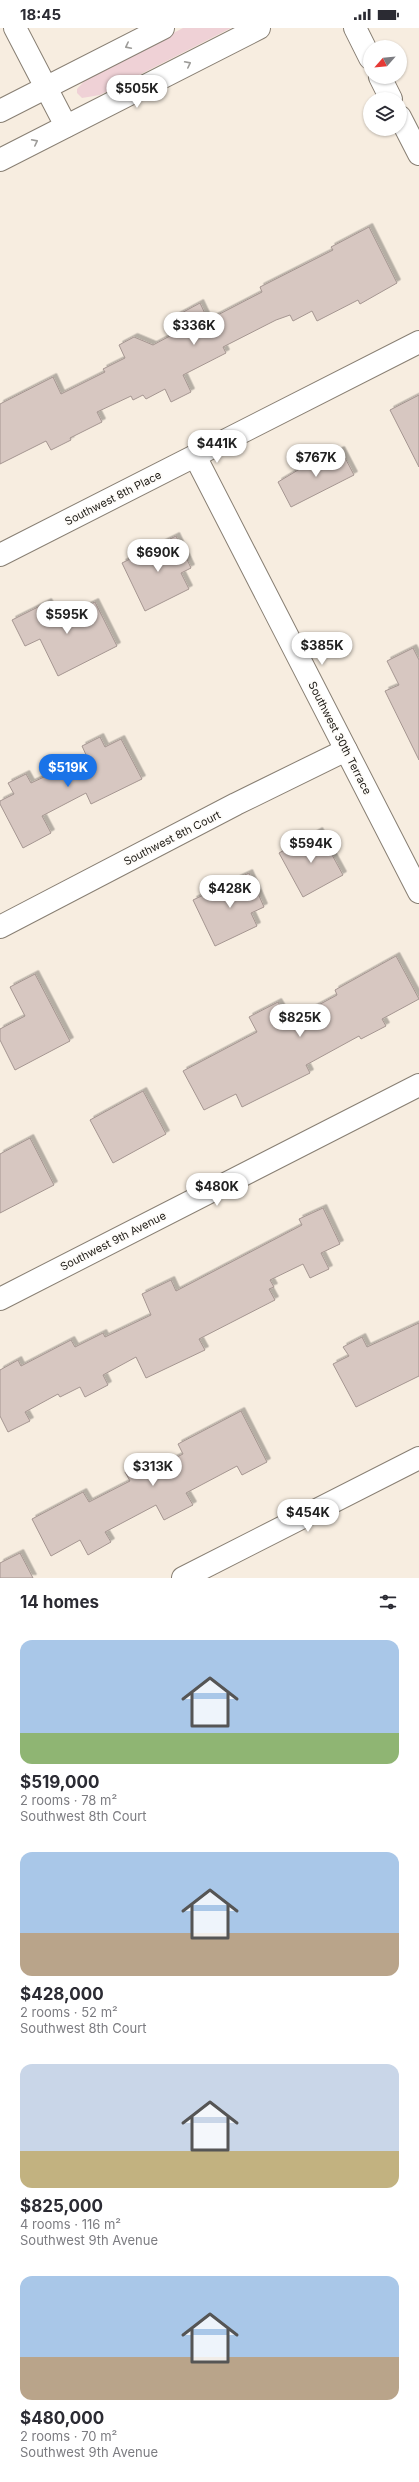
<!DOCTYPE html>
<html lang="en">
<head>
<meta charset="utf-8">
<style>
	:root { --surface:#fff; --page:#f2f2f3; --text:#2b2b33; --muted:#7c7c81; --accent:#1a73e8 }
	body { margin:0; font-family:Inter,sans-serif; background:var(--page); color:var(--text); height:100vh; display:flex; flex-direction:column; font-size:15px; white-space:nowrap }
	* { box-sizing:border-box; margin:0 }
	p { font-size:13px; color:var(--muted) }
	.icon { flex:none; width:22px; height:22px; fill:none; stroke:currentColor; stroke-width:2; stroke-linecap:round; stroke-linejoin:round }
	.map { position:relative; height:1550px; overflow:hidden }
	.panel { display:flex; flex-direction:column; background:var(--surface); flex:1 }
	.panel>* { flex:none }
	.needle { width:26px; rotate:243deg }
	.buttons { position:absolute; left:363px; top:12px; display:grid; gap:8px }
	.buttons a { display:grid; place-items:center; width:44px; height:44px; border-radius:50%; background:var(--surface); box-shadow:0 1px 3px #0004; font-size:20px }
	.price { position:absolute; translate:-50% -34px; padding:0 9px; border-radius:14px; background:#fff; color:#222; font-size:13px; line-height:26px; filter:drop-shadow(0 1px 2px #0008) }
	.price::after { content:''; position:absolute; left:50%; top:24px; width:12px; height:9px; margin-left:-6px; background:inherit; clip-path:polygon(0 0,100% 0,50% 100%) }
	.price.on { background:var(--accent); color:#fff }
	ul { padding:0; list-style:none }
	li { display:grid; align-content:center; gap:8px; height:212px; padding:0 20px }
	li span { display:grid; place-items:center; height:124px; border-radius:12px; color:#555 }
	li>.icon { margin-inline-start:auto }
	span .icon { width:72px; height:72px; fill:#fffc; stroke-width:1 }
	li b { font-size:17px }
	h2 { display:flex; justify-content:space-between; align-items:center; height:48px; padding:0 20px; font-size:17px }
	.status { display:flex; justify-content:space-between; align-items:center; height:28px; padding:0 20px; background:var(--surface); direction:ltr }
	.status svg { height:11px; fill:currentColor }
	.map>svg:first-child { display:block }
	.green { fill:#efd1d6 }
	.building { fill:#d7c7c1; stroke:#a59691; filter:url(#shadow) }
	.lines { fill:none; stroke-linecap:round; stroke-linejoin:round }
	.minor-casing { stroke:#887f73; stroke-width:24 }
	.minor { stroke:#fff; stroke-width:22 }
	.oneway { stroke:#9c9b98 }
	.labels { text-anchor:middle; stroke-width:3.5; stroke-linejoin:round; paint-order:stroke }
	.street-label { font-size:11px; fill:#23201b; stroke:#fefcf9 }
</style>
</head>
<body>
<div class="status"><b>18:45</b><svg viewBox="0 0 49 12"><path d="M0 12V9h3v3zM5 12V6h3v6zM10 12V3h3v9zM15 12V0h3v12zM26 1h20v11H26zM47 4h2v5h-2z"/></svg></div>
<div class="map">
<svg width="419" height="1550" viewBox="0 0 419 1550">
	<defs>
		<filter id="shadow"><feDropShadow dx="3.5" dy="-3.5" stdDeviation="0" flood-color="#0004"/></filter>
	</defs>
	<rect width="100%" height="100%" fill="#f7ede0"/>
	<!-- green -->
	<polygon class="green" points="183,0 231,0 100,67 82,70 77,65 77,61 88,49"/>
	<!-- building -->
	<g class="building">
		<polygon points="369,199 397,255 360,276 358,272 317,293 312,283 293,293 290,287 276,292 223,319 226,325 183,347 191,364 171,374 165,361 146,371 143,367 133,372 131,368 97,384 102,394 70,410 71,412 51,422 46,413 0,436 0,376 53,349 61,366 105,344 103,341 125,330 119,317 134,309 153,317 183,301 176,288 200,275 208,292 262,264 260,259 333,222 331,219"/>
		<polygon points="419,367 419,439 390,382"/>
		<polygon points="341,422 354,447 291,479 278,454 308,436"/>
		<polygon points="176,508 191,540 181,545 189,561 145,583 122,535"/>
		<polygon points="48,574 58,592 95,574 117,618 58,648 40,611 25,618 12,592"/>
		<polygon points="413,620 419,632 419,732 385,663 399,657 387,633"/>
		<polygon points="100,709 105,719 121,711 142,751 91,776 86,765 42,788 51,805 23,820 0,776 0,773 14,766 8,755 26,746 31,755 87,729 82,718"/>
		<polygon points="319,803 343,847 303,869 279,825"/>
		<polygon points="249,845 264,879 251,885 257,898 215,918 193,872"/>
		<polygon points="396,928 419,971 382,991 386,998 361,1011 359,1008 306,1037 310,1045 242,1079 236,1066 204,1082 183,1043 257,1004 249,989 278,974 289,993 337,967 335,962"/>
		<polygon points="35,946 70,1013 15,1042 0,1012 0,1001 25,988 10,959"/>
		<polygon points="143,1063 166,1106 113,1135 90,1092"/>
		<polygon points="30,1110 54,1157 0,1185 0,1126"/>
		<polygon points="323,1180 340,1216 321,1225 329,1241 310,1250 303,1236 270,1252 274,1259 269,1261 275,1272 199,1311 205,1322 146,1350 136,1329 103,1347 108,1357 85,1369 80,1359 60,1369 58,1366 25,1384 30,1393 8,1404 0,1388 0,1342 18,1332 21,1338 71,1312 75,1319 103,1305 105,1309 151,1287 142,1266 171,1252 176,1263 302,1197 299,1191"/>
		<polygon points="419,1295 419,1348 356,1379 333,1336 349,1328 343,1319 362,1309 367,1319"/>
		<polygon points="241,1383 267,1434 242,1447 237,1438 186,1465 193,1477 164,1492 156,1477 105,1504 111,1514 88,1527 80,1512 51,1528 32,1491 83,1464 89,1474 130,1453 125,1444 146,1433 151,1442 183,1426 178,1416"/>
		<polygon points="20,1525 33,1550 0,1550 0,1535"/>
	</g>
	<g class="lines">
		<defs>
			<g id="minor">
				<polyline points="15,0 66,98"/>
				<polyline points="355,0 370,30"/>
				<polyline points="380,49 391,71"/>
				<polyline points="0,83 163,0"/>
				<polyline points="400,89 419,126"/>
				<polyline points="0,132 259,0"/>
				<polyline points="195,428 419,864"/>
				<polyline points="0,527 419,314"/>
				<polyline points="0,899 236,776 346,722"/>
				<polyline points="0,1271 419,1057"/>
				<polyline points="183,1550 419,1430"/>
			</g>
		</defs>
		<!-- minor casing -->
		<use href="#minor" class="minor-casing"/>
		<!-- minor -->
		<use href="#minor" class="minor"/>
	</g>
	<!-- one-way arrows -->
	<defs><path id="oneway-chevron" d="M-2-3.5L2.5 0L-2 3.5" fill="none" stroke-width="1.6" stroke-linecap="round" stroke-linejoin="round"/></defs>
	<g class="oneway">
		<use href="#oneway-chevron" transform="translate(128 18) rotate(153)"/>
		<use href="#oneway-chevron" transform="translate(188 36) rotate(-27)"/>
		<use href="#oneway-chevron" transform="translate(35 114) rotate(-27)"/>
	</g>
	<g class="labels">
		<!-- street labels -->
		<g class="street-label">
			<text transform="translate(113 470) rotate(-27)" y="4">Southwest 8th Place</text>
			<text transform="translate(340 710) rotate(63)" y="4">Southwest 30th Terrace</text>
			<text transform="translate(172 810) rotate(-27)" y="4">Southwest 8th Court</text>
			<text transform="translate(113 1213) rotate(-27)" y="4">Southwest 9th Avenue</text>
		</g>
	</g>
</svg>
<div class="buttons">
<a><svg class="needle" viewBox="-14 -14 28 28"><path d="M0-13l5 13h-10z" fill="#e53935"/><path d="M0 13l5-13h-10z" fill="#7c7c81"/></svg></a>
<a><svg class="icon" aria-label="layers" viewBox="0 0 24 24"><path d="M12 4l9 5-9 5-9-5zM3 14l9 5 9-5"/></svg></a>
</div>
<b class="price" style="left:137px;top:81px">$505K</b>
<b class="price" style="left:194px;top:318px">$336K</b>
<b class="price" style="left:217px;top:436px">$441K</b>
<b class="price" style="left:316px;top:450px">$767K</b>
<b class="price" style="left:158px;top:545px">$690K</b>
<b class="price" style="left:67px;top:607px">$595K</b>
<b class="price" style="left:322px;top:638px">$385K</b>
<b class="price on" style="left:68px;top:760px">$519K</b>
<b class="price" style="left:311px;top:836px">$594K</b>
<b class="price" style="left:230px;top:881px">$428K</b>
<b class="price" style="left:300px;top:1010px">$825K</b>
<b class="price" style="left:217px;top:1179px">$480K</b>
<b class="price" style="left:153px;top:1459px">$313K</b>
<b class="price" style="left:308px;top:1505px">$454K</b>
</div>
<section class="panel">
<h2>14 homes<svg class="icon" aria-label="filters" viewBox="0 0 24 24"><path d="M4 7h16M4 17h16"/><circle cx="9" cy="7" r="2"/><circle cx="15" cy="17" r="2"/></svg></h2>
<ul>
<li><span style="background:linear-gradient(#a9c7e8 75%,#8fb573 0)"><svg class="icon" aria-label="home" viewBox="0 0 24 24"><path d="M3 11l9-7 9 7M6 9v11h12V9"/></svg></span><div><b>$519,000</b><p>2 rooms · 78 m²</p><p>Southwest 8th Court</p></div></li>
<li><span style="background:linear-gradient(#a9c7e8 65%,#b9a48a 0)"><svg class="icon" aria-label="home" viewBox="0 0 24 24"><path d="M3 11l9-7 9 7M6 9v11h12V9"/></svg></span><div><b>$428,000</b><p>2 rooms · 52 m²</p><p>Southwest 8th Court</p></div></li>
<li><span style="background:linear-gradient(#c9d6e8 70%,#c2b280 0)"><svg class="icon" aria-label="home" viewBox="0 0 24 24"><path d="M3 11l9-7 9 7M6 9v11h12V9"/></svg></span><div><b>$825,000</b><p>4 rooms · 116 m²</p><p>Southwest 9th Avenue</p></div></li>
<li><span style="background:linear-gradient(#a9c7e8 65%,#b9a48a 0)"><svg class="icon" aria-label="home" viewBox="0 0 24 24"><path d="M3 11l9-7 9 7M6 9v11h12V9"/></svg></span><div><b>$480,000</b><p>2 rooms · 70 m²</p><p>Southwest 9th Avenue</p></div></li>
</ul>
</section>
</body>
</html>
